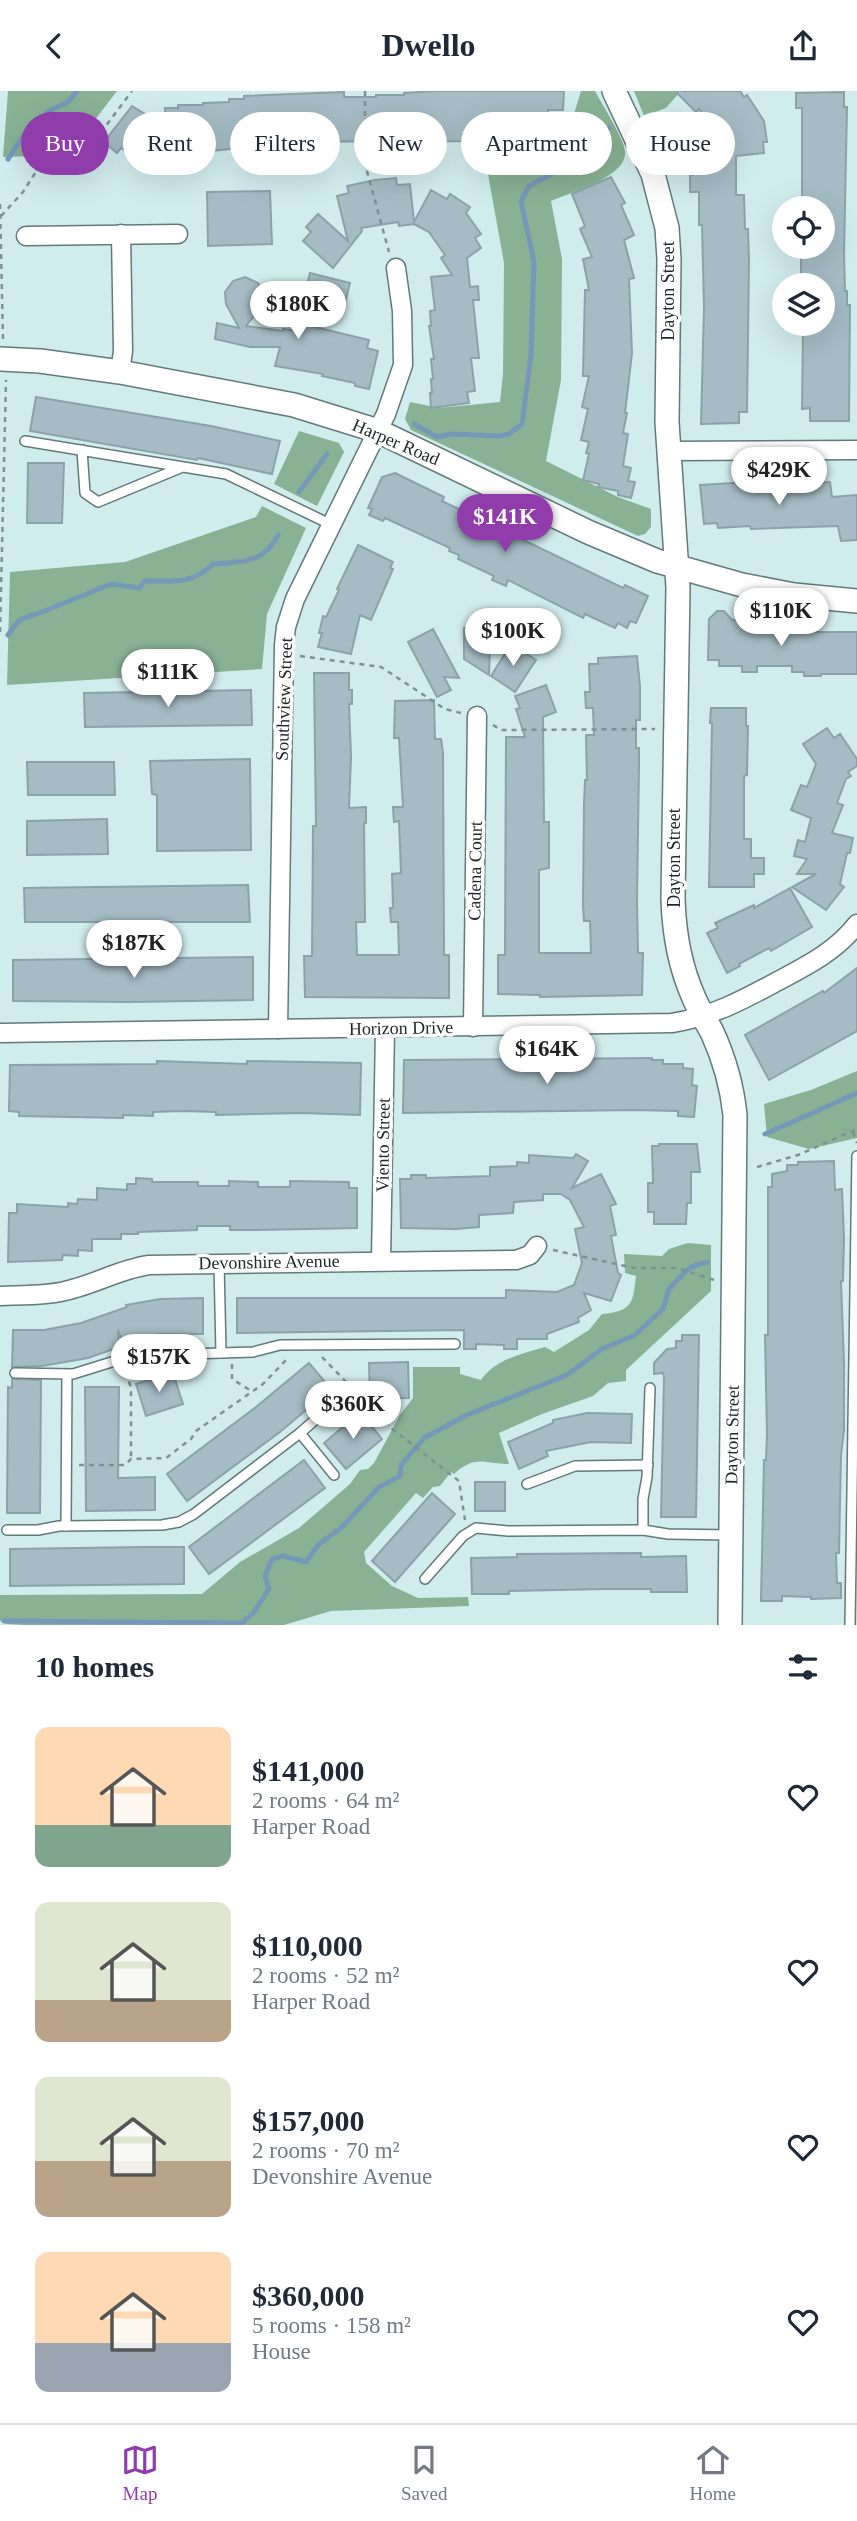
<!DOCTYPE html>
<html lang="en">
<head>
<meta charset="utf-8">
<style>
	:root { --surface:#fff; --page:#f2f2f3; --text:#1f2937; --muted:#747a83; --line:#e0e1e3; --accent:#903dab }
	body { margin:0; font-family:"Times New Roman",serif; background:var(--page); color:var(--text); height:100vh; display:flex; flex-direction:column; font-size:26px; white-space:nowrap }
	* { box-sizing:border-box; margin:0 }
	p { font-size:23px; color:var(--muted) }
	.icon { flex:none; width:38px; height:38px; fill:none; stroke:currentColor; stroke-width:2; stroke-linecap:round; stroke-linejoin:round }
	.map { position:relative; height:1534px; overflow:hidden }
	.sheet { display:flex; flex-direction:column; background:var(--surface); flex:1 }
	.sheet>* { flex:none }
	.top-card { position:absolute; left:21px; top:21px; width:816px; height:63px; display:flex; gap:14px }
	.fabs { position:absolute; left:772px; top:105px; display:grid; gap:14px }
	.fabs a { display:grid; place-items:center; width:63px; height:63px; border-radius:50%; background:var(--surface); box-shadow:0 7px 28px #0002; font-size:35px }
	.price { position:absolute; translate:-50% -60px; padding:0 16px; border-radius:24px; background:#fff; color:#222; font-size:23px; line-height:46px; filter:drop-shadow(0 2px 4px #0008) }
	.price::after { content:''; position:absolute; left:50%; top:42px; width:21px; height:16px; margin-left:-10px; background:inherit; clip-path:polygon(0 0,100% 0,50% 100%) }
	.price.selected { background:var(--accent); color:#fff }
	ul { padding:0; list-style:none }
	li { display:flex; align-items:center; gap:21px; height:175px; padding:0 35px }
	li span { display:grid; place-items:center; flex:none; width:196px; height:140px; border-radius:14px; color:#555 }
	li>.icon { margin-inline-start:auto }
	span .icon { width:84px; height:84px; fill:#fffc; stroke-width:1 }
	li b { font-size:30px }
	h2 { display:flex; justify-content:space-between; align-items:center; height:84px; padding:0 35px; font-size:30px }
	.chip { padding:0 24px; border-radius:32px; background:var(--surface); box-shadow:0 7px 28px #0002; font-size:24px; line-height:63px }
	.chip.selected { background:var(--accent); color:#fff }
	header { display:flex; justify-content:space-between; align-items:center; height:91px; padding:0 35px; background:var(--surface); font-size:32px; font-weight:700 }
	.tabs { display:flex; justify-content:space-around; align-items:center; height:98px; border-top:2px solid var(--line); background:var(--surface); font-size:19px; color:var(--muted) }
	.tabs a { display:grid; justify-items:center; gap:4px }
	.tabs .selected { color:var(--accent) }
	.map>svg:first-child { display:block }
	.forest { fill:#89b294 }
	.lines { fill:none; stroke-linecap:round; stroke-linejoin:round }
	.stream { stroke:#7699ba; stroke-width:5 }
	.building { fill:#a5bcc5; stroke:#8ca2ab; stroke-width:2 }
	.service-casing { stroke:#627a7b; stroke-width:12 }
	.minor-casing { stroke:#627a7b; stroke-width:21 }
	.tertiary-casing { stroke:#627a7b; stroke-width:26 }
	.path { stroke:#7f9292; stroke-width:2.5; stroke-dasharray:5 5; stroke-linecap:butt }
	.service { stroke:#fff; stroke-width:9 }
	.minor { stroke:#fff; stroke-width:18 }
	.tertiary { stroke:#fff; stroke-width:23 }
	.labels { text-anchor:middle; stroke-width:7; stroke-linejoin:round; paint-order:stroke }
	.street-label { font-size:18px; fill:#1e2828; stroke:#fff }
</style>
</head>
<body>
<header><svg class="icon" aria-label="back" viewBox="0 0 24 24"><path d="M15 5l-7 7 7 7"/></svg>Dwello<svg class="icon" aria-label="share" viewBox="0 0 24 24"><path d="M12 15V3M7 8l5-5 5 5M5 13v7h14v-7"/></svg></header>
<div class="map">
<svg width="857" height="1534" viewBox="0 0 857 1534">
	<rect width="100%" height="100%" fill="#d1eced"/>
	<!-- forest -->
	<g class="forest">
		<polygon points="8,0 117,0 68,64 3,66"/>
		<path d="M581 0H595C602 13 624 48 625 60 628 86 571 101 551 110L562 168 561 289 546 370 618 406 651 418V436L645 443 638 445 411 339 405 328 410 311 439 317 500 311 503 283 504 172 486 72 515 70 539 46 574 23Z"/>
		<polygon points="634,0 681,0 666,17 644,25"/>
		<polygon points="299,340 339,352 344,361 317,415 274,393"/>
		<polygon points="262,415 306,437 267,523 262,578 7,594 10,481 125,471 256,426"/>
		<polygon points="857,980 857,1047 809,1058 767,1046 764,1013 811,999"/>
		<path d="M688 1152 711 1154V1200L626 1279V1290L608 1292 593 1305 542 1323 499 1342 509 1373C484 1373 476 1363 454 1383L451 1381 440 1395 433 1396 423 1407 416 1402 364 1461 366 1472 392 1495 418 1507 468 1506 469 1515 331 1520 284 1534H24L6 1533 5 1531 0 1530V1504L202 1503 240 1471 299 1437 350 1393 360 1379 368 1378 374 1372 400 1324 413 1307V1276H460V1283L481 1289C496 1268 521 1263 545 1256L554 1261 589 1239 602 1223C632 1220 633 1213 636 1185L625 1182 624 1163 662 1165 669 1158Z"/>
	</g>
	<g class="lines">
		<!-- stream -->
		<g class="stream">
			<polyline points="8,68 24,44 32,40 47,21 68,11 77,0"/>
			<polyline points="414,333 437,346 451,343 501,345 509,343 522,333 531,264 534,171 521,110 529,95 559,79 581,71 609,37"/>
			<polyline points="299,401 327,363"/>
			<path d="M8 544C19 528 19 528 37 523L111 493 139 497 145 490C172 490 192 494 213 473 241 470 263 474 278 444"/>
			<polyline points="765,1043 857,1002"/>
			<polyline points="4,1530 242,1532 254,1521 269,1498 265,1485 272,1468 283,1465 306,1471 318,1454 342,1436 379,1396 400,1385 401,1374 424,1347 467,1324 567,1284 602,1258 635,1244 663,1218 669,1198 684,1182 691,1176 707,1171"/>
		</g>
	</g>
	<!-- building -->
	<g class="building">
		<polygon points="436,0 564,0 563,19 548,19 548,29 533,29 533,39 520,39 520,48 485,48 485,53 471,53 471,50 399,51 384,52 384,59 369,59 369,50 324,51 312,52 313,56 260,55 211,60 211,63 166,64 165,17 178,17 178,14 203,14 203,12 229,11 229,8 244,8 244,5 344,1 344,6 376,6 376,4 404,4 404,2"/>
		<polygon points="675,0 740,0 744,6 747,4 764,30 767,51 763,51 764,62 736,65 736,104 744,104 745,138 748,138 749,169 747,321 739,321 739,332 701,333 704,216 702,134 699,134 699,101 690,101 690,84 693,84 693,71 718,71 714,41 699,18 696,21"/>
		<polygon points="844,1 844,16 847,16 844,164 845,200 847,200 847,214 850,214 849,330 810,330 810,317 802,318 803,235 822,235 822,194 801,194 801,167 802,156 822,156 822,117 802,117 802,17 796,17 796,2"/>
		<polygon points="132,15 158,31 132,65 121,57 117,62 104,51"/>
		<polygon points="611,86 625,112 621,114 634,144 624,149 634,187 629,188 632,262 625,322 627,322 623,342 628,343 623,375 631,377 628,390 635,391 631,407 618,404 618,400 598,396 599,393 583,389 589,363 586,362 589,351 581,349 588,318 582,316 589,285 583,285 585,199 589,199 583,168 592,166 580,138 585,135 572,103"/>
		<polygon points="396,87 397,94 410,93 414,131 431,99 447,108 450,103 470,116 466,122 481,143 475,147 481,157 467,167 470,196 478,195 479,209 473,209 479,267 471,267 475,300 467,301 469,312 431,317 430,302 432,302 431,288 433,288 431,268 434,268 429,235 431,235 430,220 435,219 431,186 452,184 441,167 445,164 429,141 414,133 399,135 398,131 361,137 362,140 333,177 303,150 311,141 306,136 318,123 348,150 337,105 349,102 347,95 375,89"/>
		<polygon points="270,100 272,153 208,155 207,101"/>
		<polygon points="310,182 350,192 345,212 305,202"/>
		<polygon points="245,186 258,192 264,203 261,216 246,235 283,240 283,238 297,240 298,232 369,249 367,257 378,260 369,298 355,295 355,292 322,285 323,283 275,275 280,256 250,256 215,248 217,232 239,237 226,213 225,201 233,190"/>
		<polygon points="36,306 211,335 280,350 272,383 198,367 197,369 30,340"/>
		<polygon points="28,372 64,372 62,432 27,432"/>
		<polygon points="395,382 444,406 442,410 623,497 625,494 648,505 636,532 630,530 627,537 618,532 615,537 585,523 583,527 508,489 506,495 492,489 494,485 458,468 459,464 449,460 450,457 385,427 383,430 369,424 372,418 368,417 382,386"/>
		<polygon points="750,391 751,394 784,391 785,394 830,391 832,406 857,404 857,449 841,450 838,435 751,438 750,435 718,437 717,432 704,433 700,394"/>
		<polygon points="358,454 393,471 390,477 393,478 371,529 360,524 351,563 318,556 322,542 319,542 323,525 326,526 339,499 337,498"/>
		<polygon points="717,520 724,520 732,529 740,529 740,532 764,534 764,537 813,538 813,541 857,541 857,583 821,583 821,585 804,585 804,581 792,581 792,575 757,575 757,581 742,581 742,575 719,575 719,569 708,569 709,528"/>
		<polygon points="475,528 491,529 489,584 464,568 464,537 475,537"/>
		<polygon points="433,538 459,587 444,586 451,599 437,606 408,551"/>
		<polygon points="511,553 536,569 515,601 491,585"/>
		<polygon points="637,565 640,595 640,629 636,629 636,657 639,657 639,673 637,809 638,862 643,862 642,904 540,906 540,904 498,903 498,864 505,864 506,646 525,646 516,618 520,617 515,605 546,594 556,621 543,626 544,731 549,731 549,777 539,779 539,862 591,862 590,830 584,830 583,814 584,713 585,689 587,689 586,644 594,644 593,617 586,617 585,601 590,601 589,573 598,573 598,567"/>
		<polygon points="314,582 349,582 349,599 352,599 352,613 349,613 351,666 349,717 366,716 366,732 364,732 365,831 356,831 357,864 399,864 398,831 391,831 390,817 393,817 392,783 401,782 399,730 394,731 393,716 403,716 399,647 394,647 395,610 434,609 435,648 441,648 443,661 444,864 449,864 449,907 305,906 304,865 312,865 313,735 316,735"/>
		<polygon points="251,599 252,634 85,636 84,602"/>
		<polygon points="711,617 746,617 746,635 748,635 747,684 744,685 744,748 751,748 751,767 764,767 764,783 754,783 754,796 709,796 712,632 710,632"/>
		<polygon points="827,637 834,647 840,643 857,668 857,675 848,681 851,685 846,688 837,712 843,714 832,742 853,747 850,762 847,762 840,793 844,796 826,819 792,796 816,783 797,783 807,768 794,765 798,749 805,751 811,727 791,719 801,694 807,696 816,673 803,653"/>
		<polygon points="250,668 251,759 157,760 157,704 152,703 150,670"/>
		<polygon points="27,671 114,671 115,704 28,704"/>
		<polygon points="107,728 108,763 27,764 27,730"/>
		<polygon points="248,794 250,831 25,831 24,797"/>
		<polygon points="790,797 812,836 771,860 769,857 739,873 740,875 727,882 707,842 718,837 715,832 754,814 754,817"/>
		<polygon points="253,866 253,909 130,911 13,910 13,869"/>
		<polygon points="857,877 857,940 769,989 745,944 823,900 824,902"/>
		<polygon points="652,967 652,969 663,969 663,973 683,973 683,977 693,978 692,994 697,995 694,1026 678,1025 678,1020 634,1019 403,1022 404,969"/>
		<polygon points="157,970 247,973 247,970 361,972 360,1024 302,1022 216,1024 216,1021 182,1020 153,1021 153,1025 123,1024 123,1027 19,1025 19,1021 9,1020 10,974 157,973"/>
		<polygon points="659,1053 697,1053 700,1081 691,1081 691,1112 687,1112 686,1133 654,1133 654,1121 648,1121 648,1092 653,1092 652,1055 659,1055"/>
		<polygon points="576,1063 588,1070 572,1097 601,1083 616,1113 610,1115 616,1144 611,1145 618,1182 621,1184 611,1210 584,1202 591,1219 578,1227 579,1231 547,1243 547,1248 517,1248 517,1258 504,1258 504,1254 476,1253 476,1258 464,1258 464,1239 237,1242 237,1207 506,1207 506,1199 557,1201 574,1194 582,1172 575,1138 584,1136 570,1109 561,1103 543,1103 543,1109 514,1111 513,1122 479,1124 479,1136 456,1138 401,1137 400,1088 411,1088 411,1084 426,1084 426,1087 490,1085 490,1076 517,1075 517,1071 529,1072 529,1064 573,1067"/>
		<polygon points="834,1070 835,1099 842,1098 844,1148 843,1190 841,1190 844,1272 844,1339 841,1364 839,1462 836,1462 837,1492 841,1492 841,1507 811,1508 811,1506 782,1505 782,1510 761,1510 764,1369 766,1369 767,1343 765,1244 768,1244 768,1096 772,1096 772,1083 787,1080 787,1074 798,1074 798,1071"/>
		<polygon points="136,1087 152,1088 152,1091 198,1091 198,1095 229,1095 229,1090 258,1091 258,1096 290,1096 290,1090 349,1091 349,1097 357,1097 357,1137 257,1139 230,1139 230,1135 197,1135 197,1139 138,1141 138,1143 121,1143 121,1148 92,1148 92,1160 78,1159 78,1165 63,1164 62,1169 8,1171 9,1122 17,1122 17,1113 68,1116 68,1112 77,1113 78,1108 97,1109 97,1097 127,1099 127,1093 136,1093"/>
		<polygon points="203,1207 203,1243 160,1243 122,1250 118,1239 119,1256 88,1267 42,1275 12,1276 13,1239 44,1239 81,1232 127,1216 126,1214 160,1208"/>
		<polygon points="682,1244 699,1244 696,1426 661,1426 664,1286 663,1282 654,1283 654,1272 667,1258 676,1257 676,1250 682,1250"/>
		<polygon points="408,1271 409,1307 370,1308 369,1272"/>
		<polygon points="309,1272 331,1298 280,1341 187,1410 167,1383 256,1316"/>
		<polygon points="173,1282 183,1313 146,1325 136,1293"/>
		<polygon points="12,1288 41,1289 40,1422 7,1422 8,1296 12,1297"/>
		<polygon points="85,1296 119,1296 118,1387 155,1386 155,1419 86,1420"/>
		<polygon points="360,1321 382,1348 346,1378 324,1352"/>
		<polygon points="587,1322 632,1323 631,1352 591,1351 546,1360 548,1365 519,1378 508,1351 553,1332 553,1329"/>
		<polygon points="304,1369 325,1397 209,1483 189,1456"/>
		<rect x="475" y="1391" width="30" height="29"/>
		<polygon points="432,1402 455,1423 395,1491 372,1470"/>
		<polygon points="145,1456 184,1456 184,1493 10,1495 10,1458"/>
		<polygon points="641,1462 641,1466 686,1465 687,1501 651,1501 651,1498 607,1498 509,1500 509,1503 472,1503 471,1467 517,1466 517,1463"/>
	</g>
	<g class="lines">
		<defs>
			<g id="service">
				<polyline points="25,350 226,383 332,434"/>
				<polyline points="82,359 85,402 98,411 180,377"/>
				<polyline points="219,1172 221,1262"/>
				<polyline points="15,1282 73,1283 160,1256 190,1263 253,1261 280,1254 455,1253"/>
				<polyline points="300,1342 334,1384"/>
				<polyline points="527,1393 575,1375 648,1374"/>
				<polyline points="66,1435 67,1284"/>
				<polyline points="7,1439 38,1439 59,1435 162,1434 179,1431 194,1423 300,1342 340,1307"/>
				<polyline points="643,1439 643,1408 647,1386 650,1297"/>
				<polyline points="425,1488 463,1445 476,1437 508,1440 643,1439 668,1443 730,1444"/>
				<polyline points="850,1534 857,1065"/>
			</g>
			<g id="minor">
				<polyline points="26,145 178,143"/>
				<polyline points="120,281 123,260 121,143"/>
				<polyline points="669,360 857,359"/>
				<polyline points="473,936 477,625"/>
				<polyline points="278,938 284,554 286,536 295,508 386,323 403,274 402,220 396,177"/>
				<path d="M0 942 672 932C711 926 743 909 778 890 808 874 836 860 857 833"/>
				<polyline points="381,1170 385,937"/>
				<path d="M0 1205C25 1204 52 1205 76 1197 101 1190 122 1178 149 1174L516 1169 530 1164 537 1155"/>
			</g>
			<g id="tertiary">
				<path d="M614 0 653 83 667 137 669 168 667 331 678 496 673 808C674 842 680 876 694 907 699 919 706 930 712 941 724 967 732 995 735 1024L730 1534"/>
				<polyline points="0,268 40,270 120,281 294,314 378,340 588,441 657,470 742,494 794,504 857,510"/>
			</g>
		</defs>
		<!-- service casing -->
		<use href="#service" class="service-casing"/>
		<!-- minor casing -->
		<use href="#minor" class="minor-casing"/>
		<!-- tertiary casing -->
		<use href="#tertiary" class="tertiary-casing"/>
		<!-- path -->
		<g class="path">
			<polyline points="365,0 365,73 389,161"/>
			<polyline points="0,113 3,248"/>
			<polyline points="1,125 23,101 39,76 57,77 78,72 132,0"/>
			<polyline points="0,541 6,289"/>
			<polyline points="300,565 381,576 445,618 461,622"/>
			<polyline points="493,634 501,639 655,638"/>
			<polyline points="853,1041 857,1052"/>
			<polyline points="757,1076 798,1064 857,1038"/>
			<polyline points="553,1159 634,1177 677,1177 714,1189"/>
			<polyline points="322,1266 391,1337 459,1390 465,1429"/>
			<polyline points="232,1273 232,1288 253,1301"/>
			<polyline points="126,1281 131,1297 131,1368"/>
			<polyline points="79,1374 125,1374 131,1368 166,1367 191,1348 196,1340 263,1293 288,1267"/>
		</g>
		<!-- service -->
		<use href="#service" class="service"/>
		<!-- minor -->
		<use href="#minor" class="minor"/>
		<!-- tertiary -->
		<use href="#tertiary" class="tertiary"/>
	</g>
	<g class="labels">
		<!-- street labels -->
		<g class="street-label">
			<text transform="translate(668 200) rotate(-90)" y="6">Dayton Street</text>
			<text transform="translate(396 351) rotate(23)" y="6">Harper Road</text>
			<text transform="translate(284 608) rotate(-88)" y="6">Southview Street</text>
			<text transform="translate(674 767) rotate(-90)" y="6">Dayton Street</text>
			<text transform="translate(475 780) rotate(-89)" y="6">Cadena Court</text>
			<text transform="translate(401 937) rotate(-1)" y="6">Horizon Drive</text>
			<text transform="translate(383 1054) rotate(-89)" y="6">Viento Street</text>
			<text transform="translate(269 1171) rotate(-1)" y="6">Devonshire Avenue</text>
			<text transform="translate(732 1344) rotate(-89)" y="6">Dayton Street</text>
		</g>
	</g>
</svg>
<div class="fabs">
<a><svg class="icon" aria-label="locate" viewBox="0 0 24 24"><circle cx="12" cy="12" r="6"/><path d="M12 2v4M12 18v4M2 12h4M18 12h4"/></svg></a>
<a><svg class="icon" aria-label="layers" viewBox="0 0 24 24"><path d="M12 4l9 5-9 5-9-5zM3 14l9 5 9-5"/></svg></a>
</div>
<b class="price" style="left:298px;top:250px">$180K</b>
<b class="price" style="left:779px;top:416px">$429K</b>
<b class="price selected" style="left:505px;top:463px">$141K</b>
<b class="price" style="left:781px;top:557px">$110K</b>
<b class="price" style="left:513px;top:577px">$100K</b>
<b class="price" style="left:168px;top:618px">$111K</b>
<b class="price" style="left:134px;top:889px">$187K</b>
<b class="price" style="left:547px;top:995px">$164K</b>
<b class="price" style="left:159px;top:1303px">$157K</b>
<b class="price" style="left:353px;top:1350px">$360K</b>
<div class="top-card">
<a class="chip selected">Buy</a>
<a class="chip">Rent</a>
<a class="chip">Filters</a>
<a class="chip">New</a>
<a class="chip">Apartment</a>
<a class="chip">House</a>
</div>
</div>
<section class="sheet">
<h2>10 homes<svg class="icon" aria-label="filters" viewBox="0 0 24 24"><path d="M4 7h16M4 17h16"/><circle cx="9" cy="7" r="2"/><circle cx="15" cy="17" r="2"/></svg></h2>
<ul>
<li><span style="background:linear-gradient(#ffd9b3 70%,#7fa58c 0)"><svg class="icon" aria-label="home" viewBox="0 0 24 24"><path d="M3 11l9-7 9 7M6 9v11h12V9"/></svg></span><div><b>$141,000</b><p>2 rooms · 64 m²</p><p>Harper Road</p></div><svg class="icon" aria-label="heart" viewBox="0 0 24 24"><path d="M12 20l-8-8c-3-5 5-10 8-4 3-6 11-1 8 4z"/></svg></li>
<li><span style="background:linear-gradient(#dfe7d0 70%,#b9a48a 0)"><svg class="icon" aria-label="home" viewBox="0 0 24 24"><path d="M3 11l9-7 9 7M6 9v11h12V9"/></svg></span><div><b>$110,000</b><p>2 rooms · 52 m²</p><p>Harper Road</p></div><svg class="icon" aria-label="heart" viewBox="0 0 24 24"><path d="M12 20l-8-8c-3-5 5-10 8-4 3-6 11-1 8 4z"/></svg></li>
<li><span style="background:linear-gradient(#dfe7d0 60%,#b9a48a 0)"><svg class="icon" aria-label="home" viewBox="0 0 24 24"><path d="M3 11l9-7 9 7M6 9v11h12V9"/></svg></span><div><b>$157,000</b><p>2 rooms · 70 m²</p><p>Devonshire Avenue</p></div><svg class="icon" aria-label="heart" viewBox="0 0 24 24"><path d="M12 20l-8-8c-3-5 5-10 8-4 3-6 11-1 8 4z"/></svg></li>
<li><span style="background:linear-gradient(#ffd9b3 65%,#9aa5b1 0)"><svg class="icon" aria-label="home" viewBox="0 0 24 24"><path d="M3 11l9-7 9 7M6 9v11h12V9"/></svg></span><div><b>$360,000</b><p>5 rooms · 158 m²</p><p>House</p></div><svg class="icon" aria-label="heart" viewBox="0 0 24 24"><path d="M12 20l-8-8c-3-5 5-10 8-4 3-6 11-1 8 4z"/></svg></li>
</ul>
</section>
<nav class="tabs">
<a class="selected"><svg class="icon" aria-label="map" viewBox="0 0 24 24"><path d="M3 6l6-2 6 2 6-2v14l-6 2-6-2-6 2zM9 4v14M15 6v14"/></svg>Map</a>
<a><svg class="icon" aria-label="saved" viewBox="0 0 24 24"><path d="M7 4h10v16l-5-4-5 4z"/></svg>Saved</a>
<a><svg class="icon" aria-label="home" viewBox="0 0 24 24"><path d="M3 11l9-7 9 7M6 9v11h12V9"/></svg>Home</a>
</nav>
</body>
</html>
